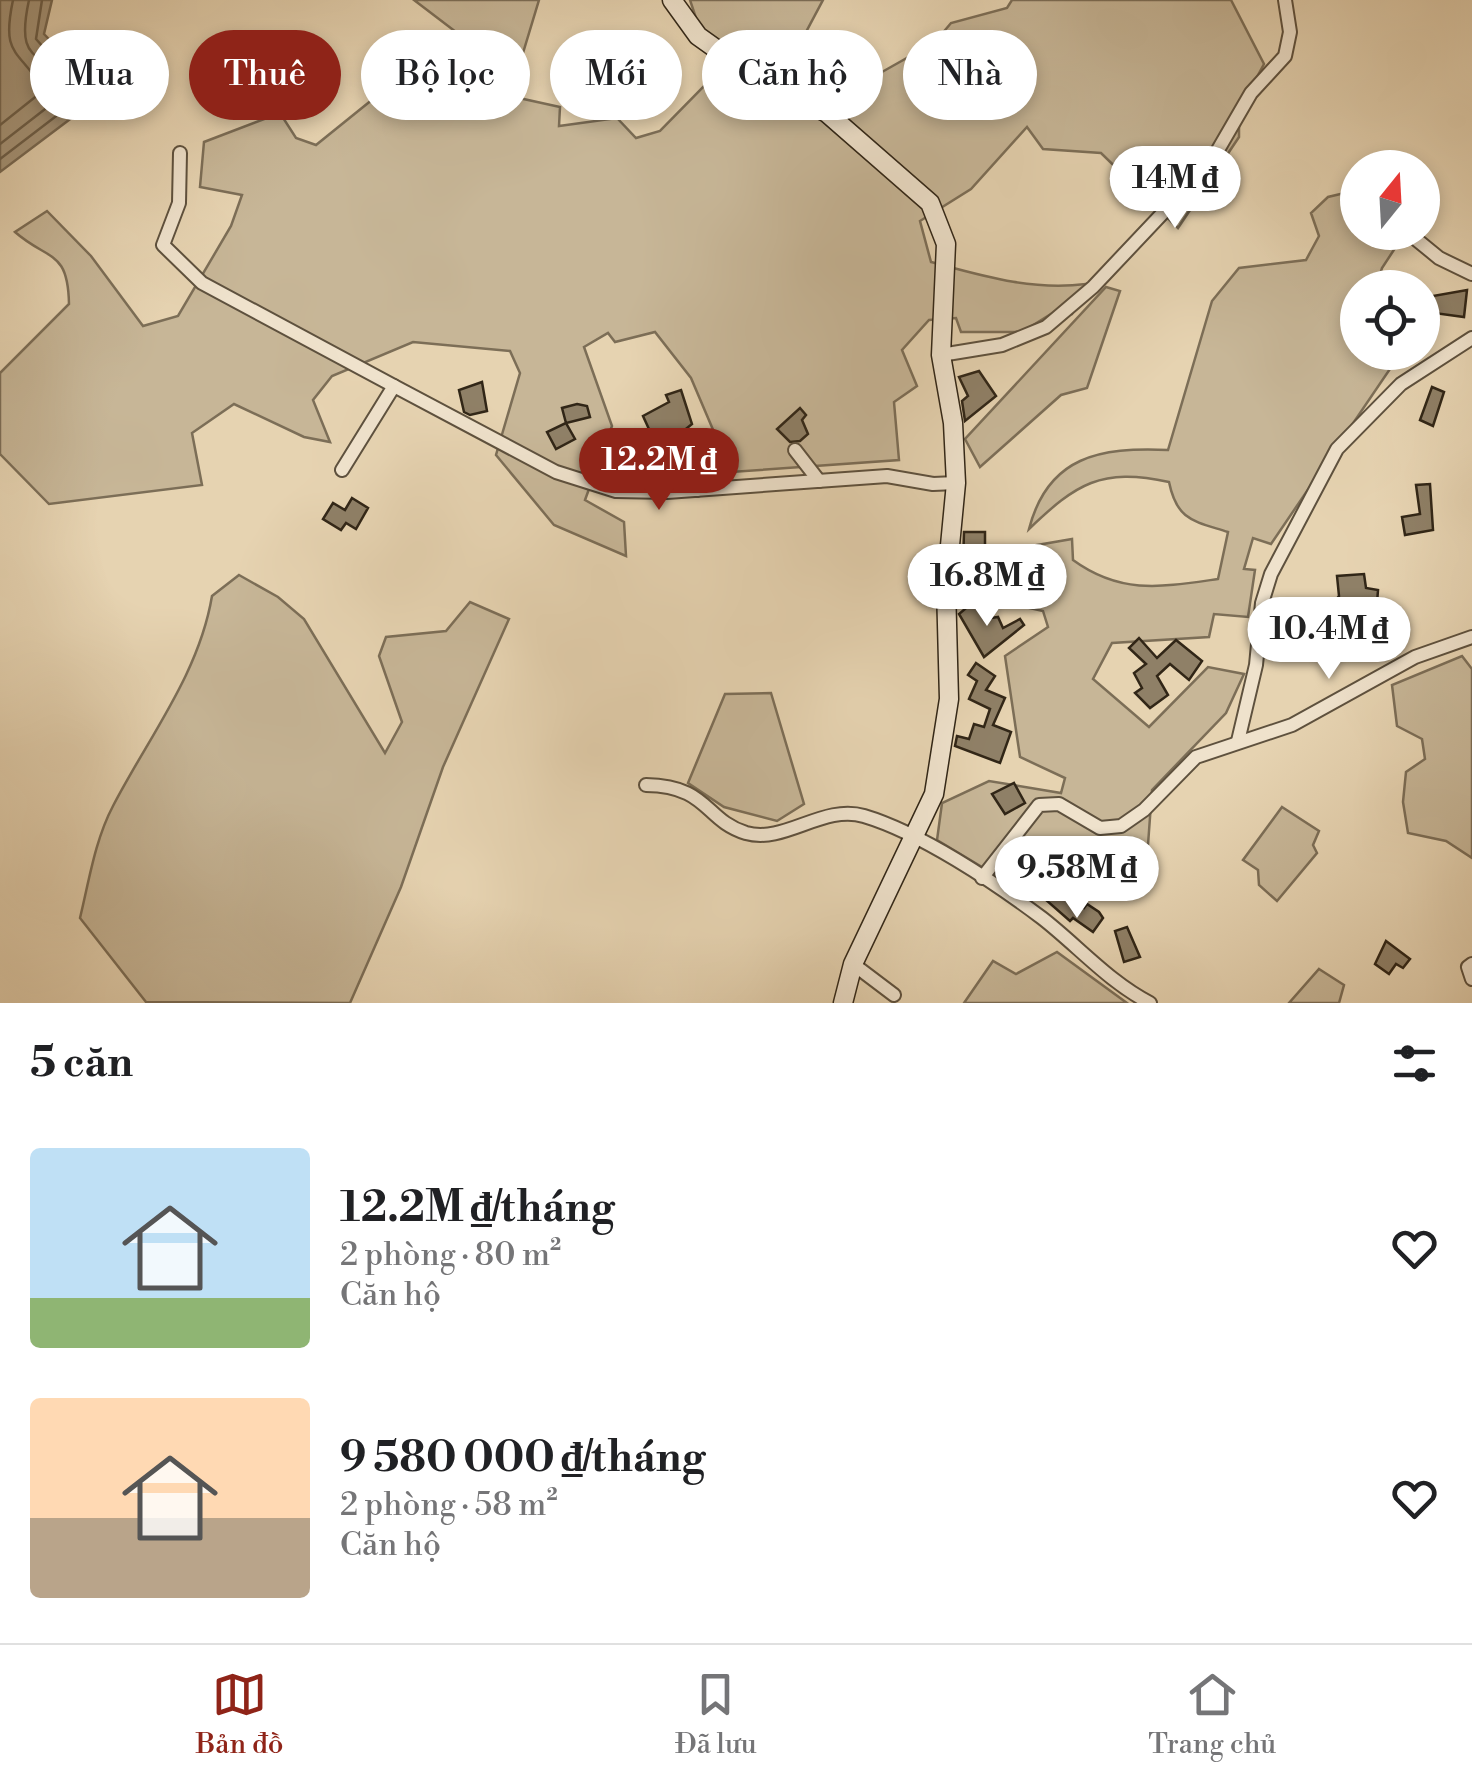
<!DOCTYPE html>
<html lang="vi">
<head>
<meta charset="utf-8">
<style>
	:root { --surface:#fff; --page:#f6f6f6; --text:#202124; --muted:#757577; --line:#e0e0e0; --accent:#8f2418 }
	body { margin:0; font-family:"Libre Bodoni",serif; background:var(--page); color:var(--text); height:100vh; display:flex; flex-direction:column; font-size:38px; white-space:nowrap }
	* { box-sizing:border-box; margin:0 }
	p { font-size:32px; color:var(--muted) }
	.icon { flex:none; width:55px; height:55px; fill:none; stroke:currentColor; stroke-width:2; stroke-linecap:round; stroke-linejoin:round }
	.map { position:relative; height:1003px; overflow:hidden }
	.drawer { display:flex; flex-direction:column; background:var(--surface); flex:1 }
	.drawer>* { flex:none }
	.guide { position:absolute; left:30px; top:30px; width:1412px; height:90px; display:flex; gap:20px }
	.needle { width:65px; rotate:18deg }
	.buttons { position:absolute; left:1340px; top:150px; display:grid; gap:20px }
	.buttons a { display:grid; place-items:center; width:100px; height:100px; border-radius:50%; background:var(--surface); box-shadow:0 5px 15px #0003; font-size:50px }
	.price { position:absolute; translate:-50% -85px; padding:0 22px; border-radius:35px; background:#fff; color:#222; font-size:32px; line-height:65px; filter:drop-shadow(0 2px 5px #0008) }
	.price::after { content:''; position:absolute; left:50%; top:60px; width:30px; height:22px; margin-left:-15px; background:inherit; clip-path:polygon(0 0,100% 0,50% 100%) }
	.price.selected { background:var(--accent); color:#fff }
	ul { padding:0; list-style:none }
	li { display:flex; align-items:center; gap:30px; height:250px; padding:0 30px }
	li span { display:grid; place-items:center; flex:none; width:280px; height:200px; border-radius:10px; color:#555 }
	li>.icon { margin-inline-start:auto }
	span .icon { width:120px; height:120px; fill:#fffc; stroke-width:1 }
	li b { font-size:42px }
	h2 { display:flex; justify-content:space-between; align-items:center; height:120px; padding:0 30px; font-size:42px }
	.chip { padding:0 35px; border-radius:45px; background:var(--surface); box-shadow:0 5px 15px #0003; font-size:35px; line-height:90px }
	.chip.selected { background:var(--accent); color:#fff }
	.dock { display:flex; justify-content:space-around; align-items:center; height:140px; border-top:2px solid var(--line); background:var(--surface); font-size:28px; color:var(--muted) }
	.dock a { display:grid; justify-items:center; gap:5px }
	.dock .selected { color:var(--accent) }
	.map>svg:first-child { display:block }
	.green { fill:#c7b697; stroke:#7c6e57; stroke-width:2.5 }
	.water { fill:#a8987d; stroke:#786a54; stroke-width:2.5 }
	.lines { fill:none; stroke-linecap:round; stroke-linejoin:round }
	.shore { stroke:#6c5f4a; stroke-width:2.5 }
	.building { fill:#8f8067; stroke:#312617; stroke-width:2.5 }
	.street-casing { stroke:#5e513e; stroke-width:16 }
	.secondary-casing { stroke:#312617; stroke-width:21 }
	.street { stroke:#efe2cc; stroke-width:12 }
	.secondary { stroke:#efe2cc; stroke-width:18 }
</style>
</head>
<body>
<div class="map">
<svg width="1472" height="1003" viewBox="0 0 1472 1003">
	<rect width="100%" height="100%" fill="#e6d3b1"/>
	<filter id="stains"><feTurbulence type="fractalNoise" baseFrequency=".002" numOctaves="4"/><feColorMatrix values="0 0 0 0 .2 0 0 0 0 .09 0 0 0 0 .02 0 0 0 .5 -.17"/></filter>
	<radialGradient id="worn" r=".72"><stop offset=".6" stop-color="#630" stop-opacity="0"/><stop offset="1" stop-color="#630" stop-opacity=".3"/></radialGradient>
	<!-- green -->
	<g class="green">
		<path d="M414 0H539L510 96 560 107 559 126 617 118 636 138 660 131 715 75 690 0H823L771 98 814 117 863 66 882 72 935 42 951 23 1007 8 1012 0H1231L1264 64 1239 110V137L1178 228 1101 153 1043 149 1027 127 971 189 920 221 931 262C983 276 1032 291 1086 284L1072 314H1051L1022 332H961L956 318 929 320 902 350 917 386 894 402 899 460 731 472 691 378 655 332 615 342 608 333 584 347 612 426 585 500 624 522 626 556 554 525 496 455 520 373 510 351 413 342 332 376 313 400 330 442 304 437 234 404 192 433 202 485 49 504 0 454V373L69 304C68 249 48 261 15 232L47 211 91 256 143 326 178 316 231 226 242 195 200 187 204 142 280 113 296 138 316 145 456 32Z"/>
		<path d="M1357 190 1358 232 1405 233 1382 268 1376 287 1358 288V352L1377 353 1392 366 1271 544 1253 538 1244 569 1255 570 1248 617 1214 614 1209 637 1112 643 1093 679 1149 727 1208 667 1244 674 1226 713 1152 790 1145 886 1059 848 1017 888 937 840 942 803 989 781 1061 793 1065 778 1020 757 1005 656 1048 627 1043 611 958 592V572H999L1020 548 1072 539 1073 560C1121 595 1162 587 1218 579L1228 532C1194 521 1177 521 1169 482 1101 467 1076 484 1029 529 1048 456 1100 447 1168 450L1212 301 1239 268 1306 260 1319 236 1311 213 1328 197Z"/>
		<polygon points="1106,287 1120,291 1087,388 1061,395 980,467 965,439"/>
		<path d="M239 575 278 597 304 619 385 753 402 722 379 656 386 637 446 631 470 602 509 619 443 767 401 887 350 1003 146 1002 80 918C89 881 95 840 113 806 148 738 199 674 212 596Z"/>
		<polygon points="1462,656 1472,669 1472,858 1446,841 1408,833 1403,802 1406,772 1425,759 1422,739 1397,726 1392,685"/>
		<polygon points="771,693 804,804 777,821 724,807 688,783 725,694"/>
		<polygon points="1282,807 1319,831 1313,845 1317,853 1277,901 1259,885 1258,870 1243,860"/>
		<polygon points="1057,952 1127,1003 964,1003 993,961 1016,974"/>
		<polygon points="1319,969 1344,985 1339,1003 1289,1003"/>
	</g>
	<!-- water -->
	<polygon class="water" points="0,0 52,0 44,34 102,95 0,172"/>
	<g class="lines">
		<!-- shore -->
		<g class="shore">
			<path d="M0 125 44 90C18 48 1 57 13 0"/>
			<path d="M0 144 67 92C44 45 14 69 29 0"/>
			<polyline points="0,159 85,94 36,39 42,0"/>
		</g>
	</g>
	<!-- building -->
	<g class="building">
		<polygon points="1467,290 1464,317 1434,313 1433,296"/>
		<polygon points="979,371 996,396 965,421 962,401 968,396 959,377"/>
		<polygon points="482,382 487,411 470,415 464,412 459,390"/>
		<polygon points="1432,387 1444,392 1433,426 1420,420"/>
		<polygon points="681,390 692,424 676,437 674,431 654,440 643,416 669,402 666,395"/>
		<polygon points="577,404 587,406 590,417 566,423 575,439 556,449 547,432 566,423 562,408"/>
		<polygon points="800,408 806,415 802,420 808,434 800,441 790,442 777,429"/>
		<polygon points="1430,484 1433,530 1405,535 1402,517 1420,514 1416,485"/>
		<polygon points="352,498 368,508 356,529 346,523 341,530 323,519 333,503 345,510"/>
		<polygon points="964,532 985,532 985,553 999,550 1002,563 977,573 973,567 978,564 963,565"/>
		<polygon points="1364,574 1366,588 1378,590 1376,617 1349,619 1366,631 1360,640 1316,612 1324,602 1330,607 1339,596 1337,576"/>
		<polygon points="972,603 985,619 998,617 1003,628 1020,619 1024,625 984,657 959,614"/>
		<polygon points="1139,638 1157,658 1176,640 1202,661 1189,680 1170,664 1157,676 1168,695 1150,708 1135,693 1142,688 1134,673 1146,664 1129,648"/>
		<polygon points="976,663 995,676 986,690 1005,698 993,725 1011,732 1000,763 955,746 957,736 969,739 974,724 984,727 990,709 969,699 977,681 968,675"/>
		<polygon points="1014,783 1025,803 1005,814 992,794"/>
		<polygon points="1059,886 1084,908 1087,904 1099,912 1103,918 1093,932 1073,918 1070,921 1046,900"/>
		<polygon points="1127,927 1140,957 1124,962 1115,931"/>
		<polygon points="1386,941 1410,959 1403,968 1396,964 1389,974 1375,964"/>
	</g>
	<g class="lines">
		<defs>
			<g id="street">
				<polyline points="180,153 179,203 163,245 202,283 394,386 342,470"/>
				<polyline points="1417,240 1439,258 1472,274"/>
				<polyline points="941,355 1002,345 1046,327 1093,287 1211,162 1251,93 1285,56 1290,32 1285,0"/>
				<polyline points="394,386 556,472 616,491 667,492 887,476 933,484 956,483"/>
				<polyline points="795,450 819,481"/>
				<polyline points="690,464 697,490"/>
				<polyline points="1238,741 1256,665 1262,603 1271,574 1337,449 1401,384 1472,338"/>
				<path d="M646 785C709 786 704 820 746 833 785 844 823 804 864 816 921 833 994 882 1042 918 1078 946 1109 982 1150 1003"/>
				<polyline points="982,878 1039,805 1059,804 1100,828 1121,826 1144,810 1196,757 1292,725 1415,657 1472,637"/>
				<polyline points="853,964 894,995"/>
				<polyline points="1472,964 1468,967 1472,979"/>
			</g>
			<polyline id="secondary" points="672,0 698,36 750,73 827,113 930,203 946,244 941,355 953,423 956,483 946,587 949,699 934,794 853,964 843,1003"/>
		</defs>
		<!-- street casing -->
		<use href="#street" class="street-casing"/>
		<!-- secondary casing -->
		<use href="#secondary" class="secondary-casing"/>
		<!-- street -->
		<use href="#street" class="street"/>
		<!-- secondary -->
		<use href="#secondary" class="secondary"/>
	</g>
	<rect width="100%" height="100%" filter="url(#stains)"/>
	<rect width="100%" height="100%" fill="url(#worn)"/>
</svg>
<div class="buttons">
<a><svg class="needle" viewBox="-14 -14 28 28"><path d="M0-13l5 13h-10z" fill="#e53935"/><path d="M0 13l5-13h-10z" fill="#757577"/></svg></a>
<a><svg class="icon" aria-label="locate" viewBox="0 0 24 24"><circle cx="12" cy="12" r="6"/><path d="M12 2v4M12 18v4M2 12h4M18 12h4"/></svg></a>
</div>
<b class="price" style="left:1175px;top:231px">14M ₫</b>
<b class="price selected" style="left:659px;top:513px">12.2M ₫</b>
<b class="price" style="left:987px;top:629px">16.8M ₫</b>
<b class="price" style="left:1329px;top:682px">10.4M ₫</b>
<b class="price" style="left:1077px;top:921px">9.58M ₫</b>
<div class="guide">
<a class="chip">Mua</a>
<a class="chip selected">Thuê</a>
<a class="chip">Bộ lọc</a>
<a class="chip">Mới</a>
<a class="chip">Căn hộ</a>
<a class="chip">Nhà</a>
</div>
</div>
<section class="drawer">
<h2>5 căn<svg class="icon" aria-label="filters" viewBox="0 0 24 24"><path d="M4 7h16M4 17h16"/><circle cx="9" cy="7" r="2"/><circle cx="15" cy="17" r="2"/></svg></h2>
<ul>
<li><span style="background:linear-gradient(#bfe0f5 75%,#8fb573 0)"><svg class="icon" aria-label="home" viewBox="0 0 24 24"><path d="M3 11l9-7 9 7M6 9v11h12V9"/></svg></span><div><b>12.2M ₫/tháng</b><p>2 phòng · 80 m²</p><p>Căn hộ</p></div><svg class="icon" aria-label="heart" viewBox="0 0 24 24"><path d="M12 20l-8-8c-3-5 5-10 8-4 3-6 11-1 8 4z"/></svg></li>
<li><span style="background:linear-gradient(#ffd9b3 60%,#b9a48a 0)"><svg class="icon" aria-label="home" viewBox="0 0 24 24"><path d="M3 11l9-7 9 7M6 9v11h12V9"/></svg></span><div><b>9 580 000 ₫/tháng</b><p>2 phòng · 58 m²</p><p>Căn hộ</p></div><svg class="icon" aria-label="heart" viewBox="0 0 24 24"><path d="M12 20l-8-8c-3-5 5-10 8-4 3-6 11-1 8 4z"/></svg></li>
</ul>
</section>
<nav class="dock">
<a class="selected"><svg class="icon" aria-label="map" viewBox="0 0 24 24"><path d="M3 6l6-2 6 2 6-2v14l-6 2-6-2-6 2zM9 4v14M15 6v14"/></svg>Bản đồ</a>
<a><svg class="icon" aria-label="saved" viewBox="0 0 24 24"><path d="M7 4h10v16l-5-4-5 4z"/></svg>Đã lưu</a>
<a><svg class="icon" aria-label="home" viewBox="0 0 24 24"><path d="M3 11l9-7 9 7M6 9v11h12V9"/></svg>Trang chủ</a>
</nav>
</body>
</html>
